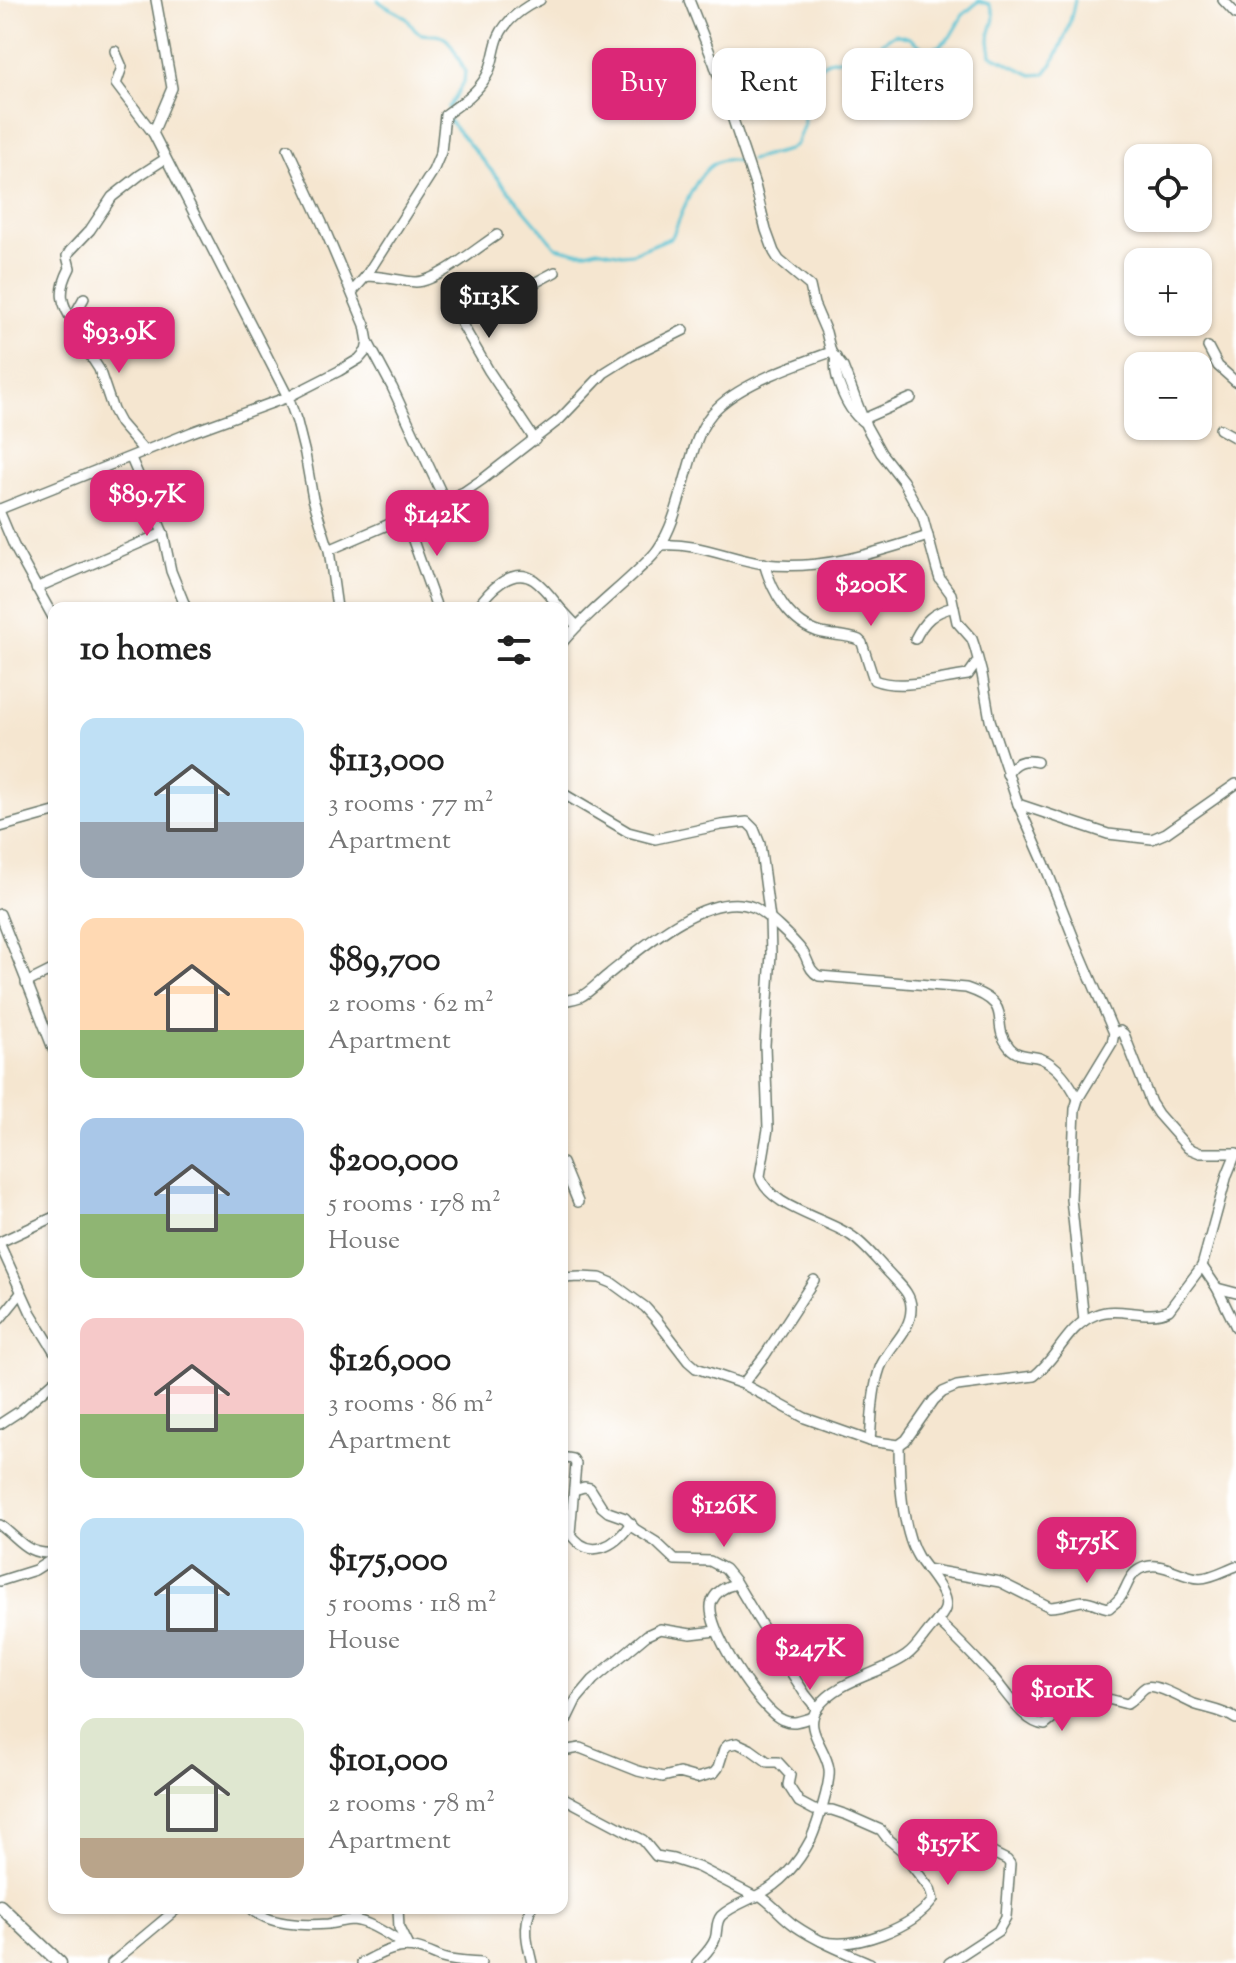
<!DOCTYPE html>
<html lang="en">
<head>
<meta charset="utf-8">
<style>
	:root { --surface:#fff; --page:#f2f2f2; --text:#222; --muted:#767676; --accent:#db2777 }
	body { margin:0; font-family:"Sorts Mill Goudy",serif; background:var(--page); color:var(--text); height:100vh; display:flex; flex-direction:column; font-size:30px; white-space:nowrap }
	* { box-sizing:border-box; margin:0 }
	p { font-size:26px; color:var(--muted) }
	.icon { flex:none; width:44px; height:44px; fill:none; stroke:currentColor; stroke-width:2; stroke-linecap:round; stroke-linejoin:round }
	.map { position:relative; flex:1; overflow:hidden }
	.drawer { position:absolute; left:48px; top:602px; width:520px; height:1312px; display:flex; flex-direction:column; background:var(--surface); border-radius:16px; box-shadow:0 2px 6px #0004 }
	.drawer>* { flex:none }
	.guide { position:absolute; left:592px; top:48px; width:524px; height:72px; display:flex; gap:16px }
	.controls { position:absolute; left:1124px; top:144px; display:grid; gap:16px }
	.controls a { display:grid; place-items:center; width:88px; height:88px; border-radius:16px; background:var(--surface); box-shadow:0 2px 6px #0004; font-size:40px }
	.price { position:absolute; translate:-50% -68px; padding:0 18px; border-radius:16px; background:var(--accent); color:#fff; font-size:26px; line-height:52px; filter:drop-shadow(0 2px 4px #0008) }
	.price::after { content:''; position:absolute; left:50%; top:48px; width:24px; height:18px; margin-left:-12px; background:inherit; clip-path:polygon(0 0,100% 0,50% 100%) }
	.price.active { background:#222; color:#fff }
	ul { padding:0; list-style:none }
	li { display:flex; align-items:center; gap:24px; height:200px; padding:0 32px }
	li span { display:grid; place-items:center; flex:none; width:224px; height:160px; border-radius:16px; color:#555 }
	li>.icon { margin-inline-start:auto }
	span .icon { width:96px; height:96px; fill:#fffc; stroke-width:1 }
	li b { font-size:34px }
	h2 { display:flex; justify-content:space-between; align-items:center; height:96px; padding:0 32px; font-size:34px }
	.chip { padding:0 28px; border-radius:16px; background:var(--surface); box-shadow:0 2px 6px #0004; font-size:28px; line-height:72px }
	.chip.active { background:var(--accent); color:#fff }
	.map>svg:first-child { display:block }
	.lines { fill:none; stroke-linecap:round; stroke-linejoin:round }
	.stream { stroke:#58c2d3; stroke-width:3 }
	.street-casing { stroke:#6a786b; stroke-width:12 }
	.secondary-casing { stroke:#6a786b; stroke-width:15 }
	.street { stroke:#fff; stroke-width:9 }
	.secondary { stroke:#fff; stroke-width:12 }
</style>
</head>
<body>
<div class="map">
<svg width="1236" height="1963" viewBox="0 0 1236 1963">
	<rect width="100%" height="100%" fill="#fff"/>
	<filter id="ink" filterUnits="userSpaceOnUse"><feTurbulence type="fractalNoise" baseFrequency=".0125" numOctaves="2"/><feDisplacementMap in="SourceGraphic" scale="16" xChannelSelector="R" yChannelSelector="G"/><feConvolveMatrix kernelMatrix="1 2 1 2 8 2 1 2 1" color-interpolation-filters="sRGB"/></filter>
	<filter id="wash" filterUnits="userSpaceOnUse"><feTurbulence type="fractalNoise" baseFrequency=".006" numOctaves="4" result="noise"/><feDisplacementMap in="SourceGraphic" scale="32" xChannelSelector="R" yChannelSelector="G"/><feGaussianBlur stdDeviation="1.8" result="paint"/><feColorMatrix in="noise" values="0 0 0 0 0 0 0 0 0 0 0 0 0 0 0 0 0 1.4 0 .05"/><feComposite in="paint" operator="in"/></filter>
	<g filter="url(#wash)">
		<rect width="100%" height="100%" fill="#f5e6d0"/>
		<g class="lines">
			<!-- stream -->
			<g class="stream">
				<path d="M378 0C385 8 396 10 405 17 411 22 413 32 422 34 431 36 439 33 446 39 453 44 460 63 465 71L464 82 448 108"/>
				<path d="M447 118 556 247 577 252H587L597 249 622 254 633 253 672 237C682 214 696 166 723 160 729 159 737 161 742 161"/>
				<path d="M750 160 788 150 796 144 804 124 803 94 816 70 828 61 864 54 895 34 910 38 922 47 929 49 939 46 950 37 963 15 979 1 989 4C1000 22 989 23 989 40 989 45 991 50 991 55L1032 75 1045 74C1061 52 1070 26 1075 0"/>
			</g>
		</g>
	</g>
	<g filter="url(#ink)">
		<g class="lines">
			<defs>
				<g id="street">
					<polyline points="156,0 172,88 153,133 288,397 297,422 305,454 313,499 329,550 337,608"/>
					<polyline points="689,0 714,63 755,185 766,230 774,252 779,260 810,286 814,304 826,332 831,352 843,367 866,426 881,453 903,481 923,518 937,570 940,579 951,594 957,622 972,639 975,648 982,674 990,720 1018,804 1044,863 1076,944 1114,1033 1112,1043 1078,1099 1075,1109 1071,1199 1084,1321"/>
					<polyline points="1223,0 1236,14"/>
					<polyline points="115,51 122,67 116,84 153,133"/>
					<path d="M366 276 433 171 441 152 445 115C460 104 476 94 486 77 494 64 493 50 499 36 506 20 525 6 540 0"/>
					<path d="M352 292 366 276C384 276 399 281 416 282 437 282 478 247 497 235"/>
					<polyline points="84,298 75,314 75,325 79,338 99,369 113,410 120,423 145,452"/>
					<path d="M75 325C60 303 58 291 70 268L67 256 70 251 90 230 112 197 140 175 165 159"/>
					<polyline points="368,342 392,387 445,501"/>
					<polyline points="1208,347 1218,366 1236,382"/>
					<path d="M836 357C832 376 848 413 865 423"/>
					<polyline points="863,419 911,398"/>
					<polyline points="1220,429 1236,438"/>
					<polyline points="535,440 489,371 459,319 462,314 508,297 555,272"/>
					<polyline points="131,458 163,533 171,571 186,608"/>
					<polyline points="0,509 192,432 288,397 339,371 359,359 366,351 368,342 365,325 322,223 288,149"/>
					<polyline points="0,513 14,546 54,619"/>
					<polyline points="405,518 437,608"/>
					<path d="M661 545C696 542 730 559 764 564 821 571 874 553 928 536"/>
					<polyline points="329,550 464,492 483,479 560,419 604,373 631,356 684,330"/>
					<path d="M764 563C772 592 790 625 822 633 835 636 847 635 859 640L862 643 874 680C900 690 934 680 961 676L968 675 978 661"/>
					<polyline points="36,588 163,533"/>
					<path d="M477 608C488 592 512 565 534 580 544 587 552 598 560 608"/>
					<polyline points="562,610 576,625"/>
					<path d="M915 639C924 621 933 612 954 607"/>
					<path d="M562 643C584 616 612 595 637 571 644 564 653 557 658 549 674 526 680 495 688 469 694 448 700 424 717 408 743 383 797 364 831 352"/>
					<path d="M1007 774C1014 761 1024 759 1037 762"/>
					<path d="M562 793 628 832 655 839 721 825 747 822 754 829 760 844 770 919 771 954 765 1045 768 1129 760 1176C767 1206 827 1219 850 1235 865 1244 877 1261 890 1274 899 1284 912 1294 911 1309 911 1332 888 1347 880 1368 872 1391 872 1418 870 1441"/>
					<polyline points="1018,804 1108,834 1152,839 1166,833 1236,784"/>
					<polyline points="0,827 54,812"/>
					<polyline points="0,914 54,1051"/>
					<polyline points="26,983 54,969"/>
					<path d="M562 1001C567 1000 575 999 580 997 590 992 600 981 609 974 641 948 708 889 753 907 765 912 795 941 803 952 809 961 808 970 819 976L966 988C1019 1006 987 1022 1010 1048 1018 1057 1030 1055 1040 1058 1058 1065 1069 1082 1078 1099"/>
					<polyline points="1114,1033 1120,1031 1124,1034 1151,1103 1158,1114 1188,1148 1200,1153 1236,1153"/>
					<polyline points="562,1163 578,1202"/>
					<polyline points="0,1242 54,1217"/>
					<polyline points="0,1245 31,1313 54,1351"/>
					<polyline points="1202,1266 1217,1288 1236,1327"/>
					<path d="M562 1278 580 1277 600 1278 612 1283 645 1307 655 1318 688 1361 696 1368 743 1384 805 1418 870 1441 899 1445 906 1440 934 1400 943 1392 957 1386 1034 1376C1057 1359 1067 1326 1095 1315 1119 1305 1146 1321 1169 1310L1202 1266 1227 1175 1236 1153"/>
					<polyline points="1217,1288 1236,1293"/>
					<polyline points="0,1319 21,1293"/>
					<polyline points="743,1384 765,1355 814,1280"/>
					<polyline points="0,1424 20,1411 54,1381"/>
					<path d="M562 1461 567 1458 573 1459 576 1464 570 1533C589 1562 616 1546 631 1523"/>
					<polyline points="574,1490 584,1487 590,1488 602,1507 608,1512 625,1518 635,1529 656,1542 675,1560 710,1561 725,1569 735,1581 773,1644 805,1694 817,1709"/>
					<path d="M0 1525C20 1540 26 1555 54 1553"/>
					<path d="M926 1569 1000 1582 1050 1607C1061 1607 1072 1602 1083 1601 1093 1601 1100 1607 1109 1608 1112 1605 1116 1603 1119 1599 1127 1590 1128 1575 1140 1569 1161 1558 1180 1578 1200 1578 1212 1578 1225 1570 1236 1566"/>
					<polyline points="0,1581 35,1570 54,1558"/>
					<path d="M736 1584C726 1586 717 1590 712 1601 702 1624 761 1712 783 1720 794 1725 802 1720 813 1717"/>
					<path d="M937 1621C956 1637 973 1656 991 1675 1004 1689 1024 1724 1045 1725L1080 1697 1093 1695 1127 1704C1135 1700 1139 1691 1146 1687 1156 1683 1184 1700 1194 1704 1208 1709 1223 1710 1236 1719"/>
					<polyline points="562,1729 576,1700 593,1680 647,1635 660,1629 691,1634 716,1631"/>
					<path d="M562 1751 580 1748 638 1771 663 1777 679 1773 697 1778 714 1773 718 1768 724 1749 728 1745 737 1743 750 1749 768 1762H778L790 1775 788 1785 799 1802 814 1810H832L847 1815 881 1830 887 1838 905 1853 910 1863 930 1889 933 1900C912 1928 855 1950 821 1941"/>
					<polyline points="562,1797 643,1840 656,1856 673,1859 698,1867 756,1897"/>
					<path d="M759 1895C772 1903 781 1916 794 1925 817 1941 844 1952 870 1963"/>
					<path d="M251 1908C267 1925 305 1926 328 1924 336 1923 345 1920 353 1920 372 1922 392 1938 409 1947"/>
					<polyline points="398,1908 399,1928 407,1944"/>
					<path d="M531 1908C523 1927 527 1943 532 1963"/>
					<polyline points="112,1963 178,1908"/>
					<path d="M362 1963C373 1957 385 1950 398 1948 415 1945 427 1952 442 1958 455 1962 468 1962 481 1963"/>
					<path d="M697 1963C703 1956 712 1948 715 1939 718 1931 715 1923 721 1916 730 1907 747 1901 758 1895 782 1883 799 1862 811 1839 817 1825 831 1783 829 1769 826 1747 802 1729 818 1707 839 1679 879 1675 906 1656 916 1649 923 1637 930 1629 935 1623 943 1616 945 1609 950 1594 926 1570 918 1557 902 1531 899 1476 899 1445"/>
					<polyline points="949,1963 998,1931 1006,1917 1010,1864 1007,1860 963,1838"/>
				</g>
				<polyline id="secondary" points="0,1906 60,1963"/>
			</defs>
			<!-- street casing -->
			<use href="#street" class="street-casing"/>
			<!-- secondary casing -->
			<use href="#secondary" class="secondary-casing"/>
			<!-- street -->
			<use href="#street" class="street"/>
			<!-- secondary -->
			<use href="#secondary" class="secondary"/>
		</g>
	</g>
</svg>
<div class="controls">
<a><svg class="icon" aria-label="locate" viewBox="0 0 24 24"><circle cx="12" cy="12" r="6"/><path d="M12 2v4M12 18v4M2 12h4M18 12h4"/></svg></a>
<a>+</a>
<a>−</a>
</div>
<b class="price active" style="left:489px;top:340px">$113K</b>
<b class="price" style="left:119px;top:375px">$93.9K</b>
<b class="price" style="left:147px;top:538px">$89.7K</b>
<b class="price" style="left:437px;top:558px">$142K</b>
<b class="price" style="left:871px;top:628px">$200K</b>
<b class="price" style="left:724px;top:1549px">$126K</b>
<b class="price" style="left:1087px;top:1585px">$175K</b>
<b class="price" style="left:810px;top:1692px">$247K</b>
<b class="price" style="left:1062px;top:1733px">$101K</b>
<b class="price" style="left:948px;top:1887px">$157K</b>
<div class="guide">
<a class="chip active">Buy</a>
<a class="chip">Rent</a>
<a class="chip">Filters</a>
</div>
<section class="drawer">
<h2>10 homes<svg class="icon" aria-label="filters" viewBox="0 0 24 24"><path d="M4 7h16M4 17h16"/><circle cx="9" cy="7" r="2"/><circle cx="15" cy="17" r="2"/></svg></h2>
<ul>
<li><span style="background:linear-gradient(#bfe0f5 65%,#9aa5b1 0)"><svg class="icon" aria-label="home" viewBox="0 0 24 24"><path d="M3 11l9-7 9 7M6 9v11h12V9"/></svg></span><div><b>$113,000</b><p>3 rooms · 77 m²</p><p>Apartment</p></div></li>
<li><span style="background:linear-gradient(#ffd9b3 70%,#8fb573 0)"><svg class="icon" aria-label="home" viewBox="0 0 24 24"><path d="M3 11l9-7 9 7M6 9v11h12V9"/></svg></span><div><b>$89,700</b><p>2 rooms · 62 m²</p><p>Apartment</p></div></li>
<li><span style="background:linear-gradient(#a9c7e8 60%,#8fb573 0)"><svg class="icon" aria-label="home" viewBox="0 0 24 24"><path d="M3 11l9-7 9 7M6 9v11h12V9"/></svg></span><div><b>$200,000</b><p>5 rooms · 178 m²</p><p>House</p></div></li>
<li><span style="background:linear-gradient(#f6c9c9 60%,#8fb573 0)"><svg class="icon" aria-label="home" viewBox="0 0 24 24"><path d="M3 11l9-7 9 7M6 9v11h12V9"/></svg></span><div><b>$126,000</b><p>3 rooms · 86 m²</p><p>Apartment</p></div></li>
<li><span style="background:linear-gradient(#bfe0f5 70%,#9aa5b1 0)"><svg class="icon" aria-label="home" viewBox="0 0 24 24"><path d="M3 11l9-7 9 7M6 9v11h12V9"/></svg></span><div><b>$175,000</b><p>5 rooms · 118 m²</p><p>House</p></div></li>
<li><span style="background:linear-gradient(#dfe7d0 75%,#b9a48a 0)"><svg class="icon" aria-label="home" viewBox="0 0 24 24"><path d="M3 11l9-7 9 7M6 9v11h12V9"/></svg></span><div><b>$101,000</b><p>2 rooms · 78 m²</p><p>Apartment</p></div></li>
</ul>
</section>
</div>
</body>
</html>
